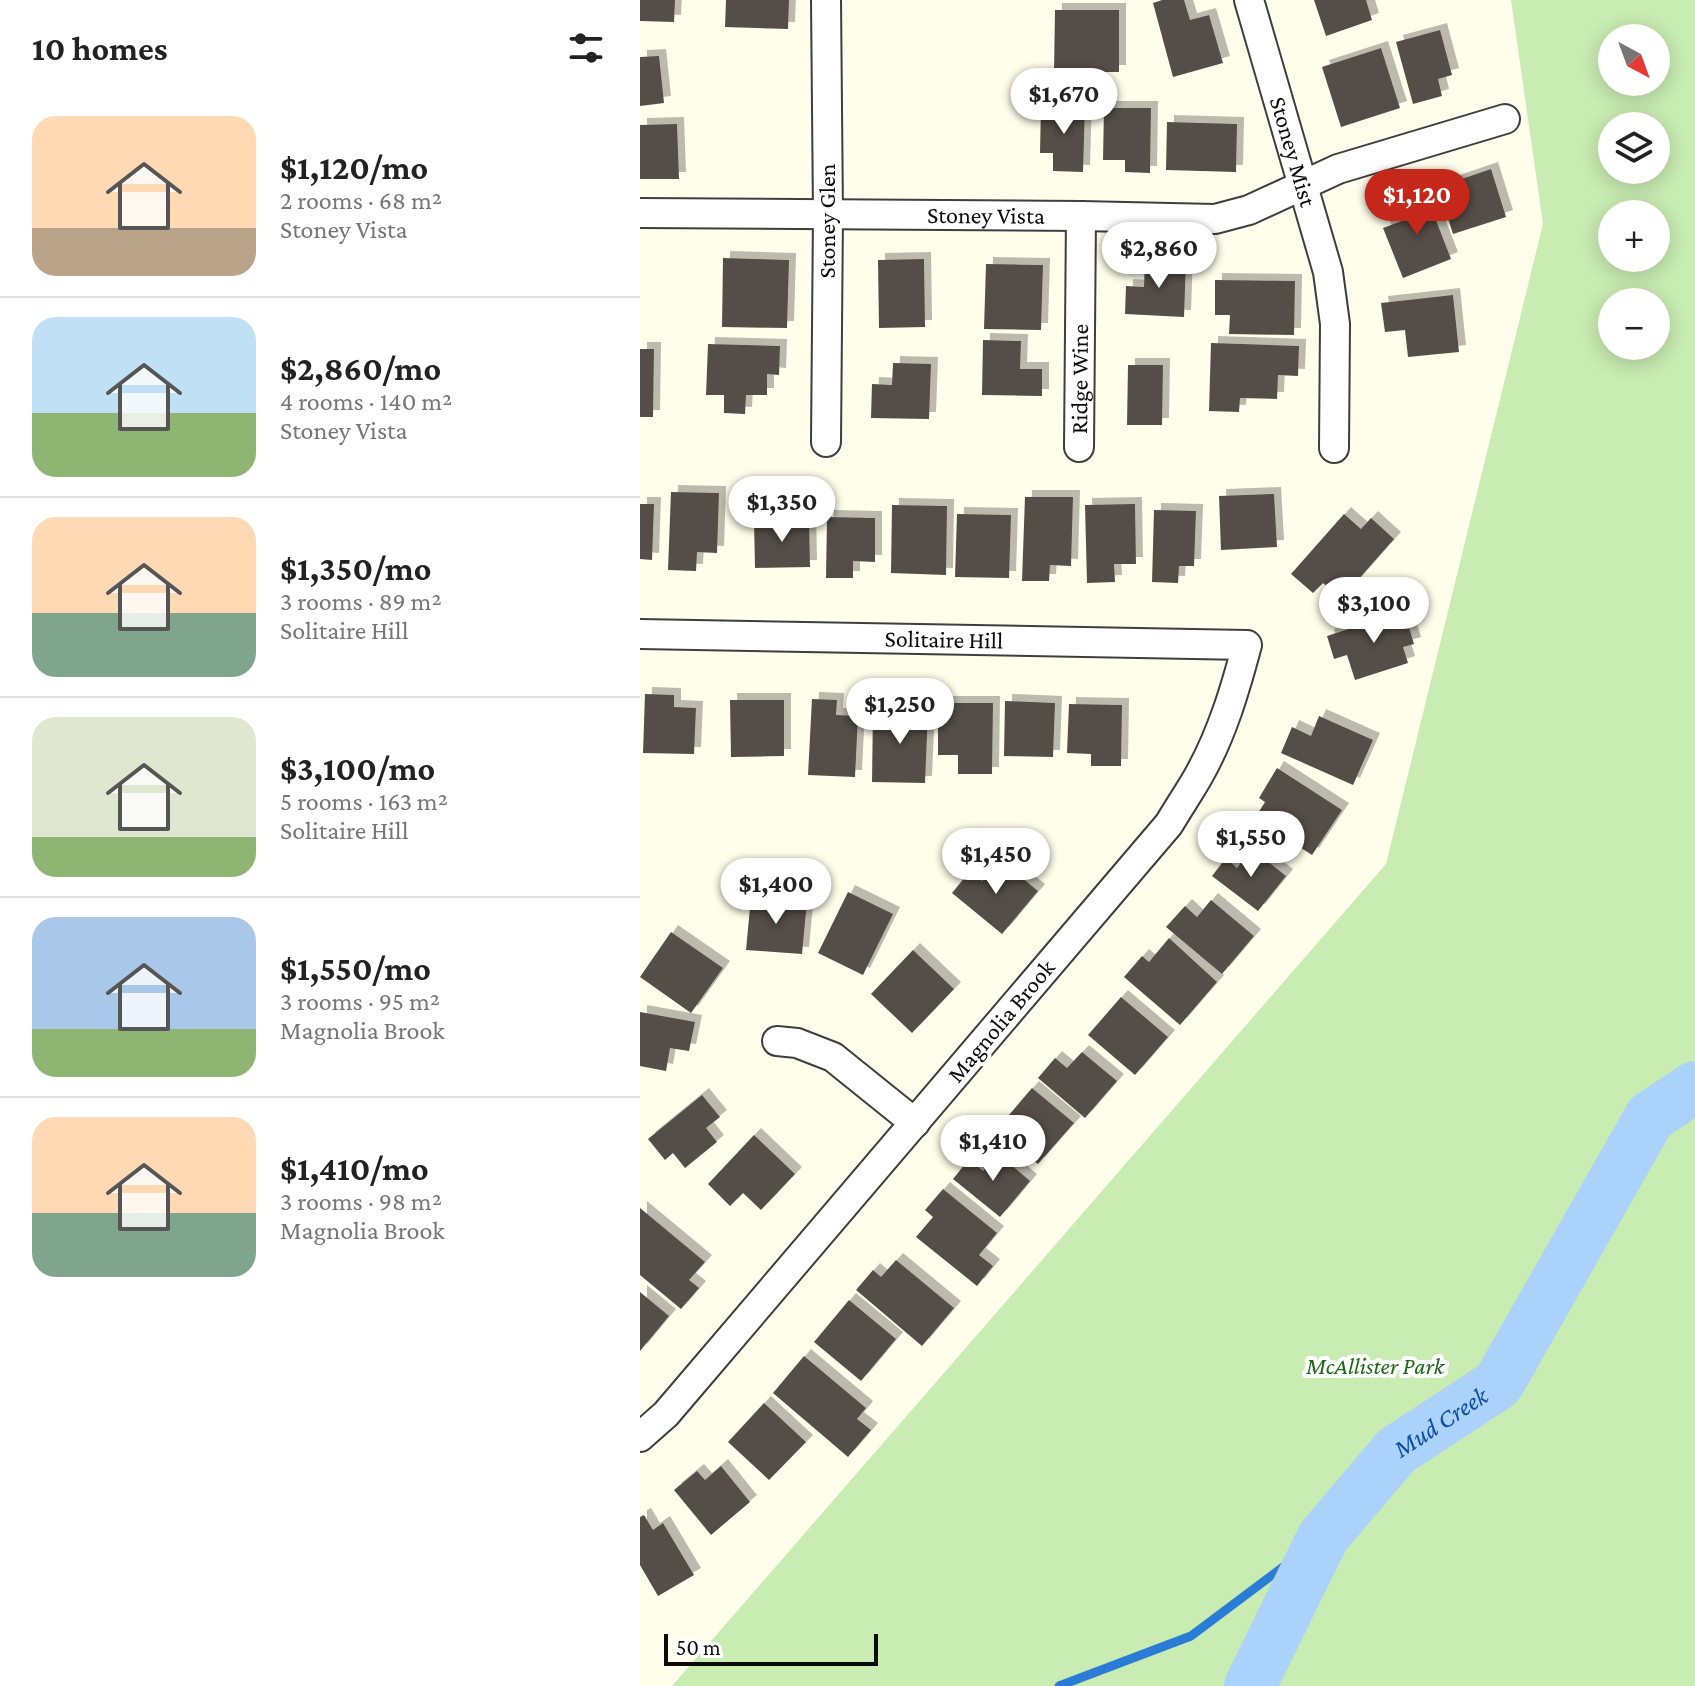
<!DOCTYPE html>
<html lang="en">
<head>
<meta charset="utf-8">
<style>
	:root { --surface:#fff; --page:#f6f6f6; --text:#222; --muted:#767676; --line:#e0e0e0; --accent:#c5281a }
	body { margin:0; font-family:"Crimson Pro",serif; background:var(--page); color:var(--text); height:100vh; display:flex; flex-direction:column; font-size:30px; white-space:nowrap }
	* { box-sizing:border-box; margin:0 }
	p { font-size:26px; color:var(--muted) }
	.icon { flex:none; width:44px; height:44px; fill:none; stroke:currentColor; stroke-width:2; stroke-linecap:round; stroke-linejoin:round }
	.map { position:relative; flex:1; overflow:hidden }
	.sheet { display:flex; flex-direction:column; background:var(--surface); width:640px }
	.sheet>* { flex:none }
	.needle { width:52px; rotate:139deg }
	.tools { position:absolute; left:958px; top:24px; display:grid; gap:16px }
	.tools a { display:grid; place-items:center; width:72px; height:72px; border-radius:50%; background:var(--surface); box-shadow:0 4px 20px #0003; font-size:40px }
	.scale { position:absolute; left:24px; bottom:20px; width:214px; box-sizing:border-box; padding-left:8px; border:4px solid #0b0b0b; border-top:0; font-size:22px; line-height:28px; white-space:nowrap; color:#0b0b0b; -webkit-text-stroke:6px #fff; paint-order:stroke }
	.price { position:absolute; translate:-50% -68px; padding:0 18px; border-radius:28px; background:#fff; color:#222; font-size:26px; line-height:52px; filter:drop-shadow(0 2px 4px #0008) }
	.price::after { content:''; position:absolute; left:50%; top:48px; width:24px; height:18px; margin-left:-12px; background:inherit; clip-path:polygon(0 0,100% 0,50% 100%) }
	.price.active { background:var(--accent); color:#fff }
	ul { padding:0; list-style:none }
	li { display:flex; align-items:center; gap:24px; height:200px; padding:0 32px }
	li+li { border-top:2px solid var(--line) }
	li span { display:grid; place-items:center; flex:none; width:224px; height:160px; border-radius:24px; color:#555 }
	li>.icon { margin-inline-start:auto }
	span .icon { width:96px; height:96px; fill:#fffc; stroke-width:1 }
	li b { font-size:34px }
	h2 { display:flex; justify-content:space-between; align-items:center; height:96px; padding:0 32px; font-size:34px }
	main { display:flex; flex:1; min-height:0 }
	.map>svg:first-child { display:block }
	.green { fill:#c8ecb1; fill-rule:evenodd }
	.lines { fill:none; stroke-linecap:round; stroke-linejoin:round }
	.stream { stroke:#2b7cd7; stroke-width:9 }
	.river { stroke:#aad2fb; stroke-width:52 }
	.building { fill:#554e47; filter:url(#shadow) }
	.minor-casing { stroke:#3e3e3e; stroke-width:32 }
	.minor { stroke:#fff; stroke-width:28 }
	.labels { text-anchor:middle; stroke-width:8; stroke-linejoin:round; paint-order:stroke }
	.street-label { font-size:24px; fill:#0b0b0b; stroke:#fff }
	.park-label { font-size:24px; font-style:italic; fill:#1e6718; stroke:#fff }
	.water-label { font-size:26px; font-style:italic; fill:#0c4ea5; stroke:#fff }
</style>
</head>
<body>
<main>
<section class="sheet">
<h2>10 homes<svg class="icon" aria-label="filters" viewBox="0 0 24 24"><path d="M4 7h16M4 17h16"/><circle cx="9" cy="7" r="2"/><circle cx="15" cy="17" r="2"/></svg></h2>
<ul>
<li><span style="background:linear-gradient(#ffd9b3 70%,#b9a48a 0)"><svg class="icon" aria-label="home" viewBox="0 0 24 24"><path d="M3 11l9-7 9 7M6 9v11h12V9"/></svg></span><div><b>$1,120/mo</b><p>2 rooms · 68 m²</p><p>Stoney Vista</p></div></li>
<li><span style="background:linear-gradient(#bfe0f5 60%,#8fb573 0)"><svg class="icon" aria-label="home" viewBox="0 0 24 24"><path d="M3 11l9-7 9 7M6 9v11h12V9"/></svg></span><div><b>$2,860/mo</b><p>4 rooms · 140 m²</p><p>Stoney Vista</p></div></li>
<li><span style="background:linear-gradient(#ffd9b3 60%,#7fa58c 0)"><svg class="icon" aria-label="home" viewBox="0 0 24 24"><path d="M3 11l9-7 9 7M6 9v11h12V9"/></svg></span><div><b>$1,350/mo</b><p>3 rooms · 89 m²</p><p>Solitaire Hill</p></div></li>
<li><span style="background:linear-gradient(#dfe7d0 75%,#8fb573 0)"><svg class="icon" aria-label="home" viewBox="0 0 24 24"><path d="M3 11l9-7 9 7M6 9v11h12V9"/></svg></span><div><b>$3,100/mo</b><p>5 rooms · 163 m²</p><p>Solitaire Hill</p></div></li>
<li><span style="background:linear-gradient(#a9c7e8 70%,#8fb573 0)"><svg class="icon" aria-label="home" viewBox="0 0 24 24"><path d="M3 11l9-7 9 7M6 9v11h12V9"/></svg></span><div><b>$1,550/mo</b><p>3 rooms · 95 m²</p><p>Magnolia Brook</p></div></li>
<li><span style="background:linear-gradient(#ffd9b3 60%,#7fa58c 0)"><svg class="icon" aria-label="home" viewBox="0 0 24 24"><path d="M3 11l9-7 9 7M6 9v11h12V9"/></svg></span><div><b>$1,410/mo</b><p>3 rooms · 98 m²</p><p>Magnolia Brook</p></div></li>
</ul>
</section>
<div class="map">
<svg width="1055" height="1686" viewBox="0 0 1055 1686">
	<defs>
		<filter id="shadow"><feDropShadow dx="7" dy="-7" stdDeviation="0" flood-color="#0004"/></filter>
	</defs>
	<rect width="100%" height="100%" fill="#fffeea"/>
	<!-- green -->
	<path class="green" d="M871 0H1055V1686H32L746 864 903 224ZM972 38H1016V82H972ZM972 126H1016V170H972ZM972 214H1016V258H972ZM972 302H1016V346H972Z"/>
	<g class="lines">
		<!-- stream -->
		<polyline class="stream" points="419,1686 551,1636 683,1537"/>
		<!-- river -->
		<path class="river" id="s1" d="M610 1686 683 1537 756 1451 858 1384 1010 1117 1055 1087"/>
	</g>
	<!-- building -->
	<g class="building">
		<polygon points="0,0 35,0 34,22 0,21"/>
		<polygon points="86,0 149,0 148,29 85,27"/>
		<polygon points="522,0 544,0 550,20 569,15 583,63 533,77 513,3"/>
		<polygon points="674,0 726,0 732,20 686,36"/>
		<polygon points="415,10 479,10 479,72 414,72"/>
		<polygon points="800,30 812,75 798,79 802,96 773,104 756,42"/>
		<polygon points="741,48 760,108 701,127 682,67"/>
		<polygon points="19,56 24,103 0,106 0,57"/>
		<polygon points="401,104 445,105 443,172 413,171 413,153 400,153"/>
		<polygon points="464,108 511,108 510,173 485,172 485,160 463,160"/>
		<polygon points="527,122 597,124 596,172 526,170"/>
		<polygon points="37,124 39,179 0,179 0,125"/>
		<polygon points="851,169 866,217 813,234 798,187"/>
		<polygon points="783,187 811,259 763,278 743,228 770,218 761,196"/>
		<polygon points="83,258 149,260 147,328 82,327"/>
		<polygon points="284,259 285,327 239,328 238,260"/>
		<polygon points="505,259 546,261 544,317 485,314 486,286 504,287"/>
		<polygon points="346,264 403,265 401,330 344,329"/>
		<polygon points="575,280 655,281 654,335 589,334 590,315 575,315"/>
		<polygon points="813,295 819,352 768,357 765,330 745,332 741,303"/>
		<polygon points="343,340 381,341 380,369 402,369 402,396 342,395"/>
		<polygon points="571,343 659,346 658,376 638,375 637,399 600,398 599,412 569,411"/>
		<polygon points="68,344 140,346 139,375 127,374 127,395 106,395 105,414 84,413 84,395 66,395"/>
		<polygon points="0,349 14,349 13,417 0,417"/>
		<polygon points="253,363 291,364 289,419 231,418 232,384 252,385"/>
		<polygon points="488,365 523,365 522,425 487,425"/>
		<polygon points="31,492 79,493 77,553 57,552 56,571 28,570"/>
		<polygon points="634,494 637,547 581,550 579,496"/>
		<polygon points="385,497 433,497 431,566 410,565 409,581 382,581"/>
		<polygon points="0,504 14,504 12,560 0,559"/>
		<polygon points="495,504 496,564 474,564 475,582 447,583 445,505"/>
		<polygon points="252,505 307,506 306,575 251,573"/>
		<polygon points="514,510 556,511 554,566 539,566 538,583 512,582"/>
		<polygon points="317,514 371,515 369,578 315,577"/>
		<polygon points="704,514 721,529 731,518 754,539 701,599 683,583 673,593 651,574"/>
		<polygon points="187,517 235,518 235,562 213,561 213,578 186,578"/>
		<polygon points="169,519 170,567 115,568 114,520"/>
		<polygon points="764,611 774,644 763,647 768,663 715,680 707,655 694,659 687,636"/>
		<polygon points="5,694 34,695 34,707 56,708 54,754 3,753"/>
		<polygon points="172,699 197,700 196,715 218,716 215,777 168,775"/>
		<polygon points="90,700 144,700 144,756 91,757"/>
		<polygon points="365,701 415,703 413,757 364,756"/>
		<polygon points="298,703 353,703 352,774 318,774 318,755 298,755"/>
		<polygon points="429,704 482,705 481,766 451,766 451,754 427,753"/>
		<polygon points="233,710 288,711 285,783 232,782"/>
		<polygon points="679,716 733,740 713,785 641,753 652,727 671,736"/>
		<polygon points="637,768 702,810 672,855 615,818 625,802 619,798"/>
		<polygon points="612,849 646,876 618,911 572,876 586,858 597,868"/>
		<polygon points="360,860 398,891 362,934 312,893 330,871 342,881"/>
		<polygon points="208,892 253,914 223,975 178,953"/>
		<polygon points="111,897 167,901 162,954 106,950"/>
		<polygon points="571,900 614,936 582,974 526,927 545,906 557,917"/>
		<polygon points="31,932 83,968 51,1013 0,977"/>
		<polygon points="529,938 577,982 540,1025 484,977 502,956 509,962"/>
		<polygon points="273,950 314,989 272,1033 231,994"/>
		<polygon points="481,997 528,1037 495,1075 448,1035"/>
		<polygon points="0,1012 55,1022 49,1051 30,1048 26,1071 0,1066"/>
		<polygon points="442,1052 477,1081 445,1118 398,1078 415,1058 427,1068"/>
		<polygon points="392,1088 434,1123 398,1164 357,1129"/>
		<polygon points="62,1095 80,1117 66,1128 77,1142 45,1168 33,1153 25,1160 8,1139"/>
		<polygon points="114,1135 155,1174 121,1210 103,1193 90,1206 68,1184"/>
		<polygon points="357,1153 390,1181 360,1217 313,1179 329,1159 343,1171"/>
		<polygon points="303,1189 357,1233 339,1255 353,1266 337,1286 276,1237 293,1217 285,1210"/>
		<polygon points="0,1208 65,1262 49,1280 59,1288 41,1309 0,1275"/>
		<polygon points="256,1260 314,1308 282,1346 216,1290 233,1270 241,1277"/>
		<polygon points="0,1292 29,1316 0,1351"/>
		<polygon points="209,1300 256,1339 221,1381 174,1342"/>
		<polygon points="164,1356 226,1408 217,1419 231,1430 208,1457 133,1393"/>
		<polygon points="124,1403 166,1442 129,1480 88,1442"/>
		<polygon points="81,1466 110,1502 71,1535 34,1490 57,1471 65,1480"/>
		<polygon points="4,1515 13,1530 23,1523 54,1575 18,1596 0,1565 0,1517"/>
	</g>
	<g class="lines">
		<defs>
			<g id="minor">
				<polyline points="186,0 188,214 186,442"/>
				<path id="s2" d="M609 0 688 272 695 324 694 448"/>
				<path id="s3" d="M0 213 441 216 575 219 609 210 698 169 865 119"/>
				<path id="s4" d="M439 447 441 216"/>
				<path id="s5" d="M0 634 607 645C595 690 582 734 559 775 550 791 539 807 529 824L26 1414 0 1437"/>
				<polyline points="137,1041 157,1043 193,1057 275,1123"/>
			</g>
		</defs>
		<!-- minor casing -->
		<use href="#minor" class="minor-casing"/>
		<!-- minor -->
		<use href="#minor" class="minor"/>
	</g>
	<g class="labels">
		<!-- street labels -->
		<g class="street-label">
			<text dy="8" stroke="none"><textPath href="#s2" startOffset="158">Stoney Mist</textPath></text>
			<text dy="8" stroke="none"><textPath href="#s3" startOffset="346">Stoney Vista</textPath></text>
			<text transform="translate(187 221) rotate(-90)" y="8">Stoney Glen</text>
			<text dy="8" stroke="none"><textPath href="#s4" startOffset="68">Ridge Wine</textPath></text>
			<text dy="8" stroke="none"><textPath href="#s5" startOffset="304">Solitaire Hill</textPath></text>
			<text transform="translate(361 1021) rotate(-50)" y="8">Magnolia Brook</text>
		</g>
		<!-- park labels -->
		<g class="park-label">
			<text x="735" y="1374">McAllister Park</text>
		</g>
		<!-- water labels -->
		<g class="water-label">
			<text dy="9" stroke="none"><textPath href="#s1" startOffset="332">Mud Creek</textPath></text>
		</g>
	</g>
</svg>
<div class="tools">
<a><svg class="needle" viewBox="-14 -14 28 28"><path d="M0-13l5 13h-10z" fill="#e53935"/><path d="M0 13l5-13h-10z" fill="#767676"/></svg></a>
<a><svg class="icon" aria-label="layers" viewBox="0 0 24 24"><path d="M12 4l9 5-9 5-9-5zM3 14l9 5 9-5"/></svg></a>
<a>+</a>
<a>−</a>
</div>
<div class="scale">50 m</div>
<b class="price" style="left:424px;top:136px">$1,670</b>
<b class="price active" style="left:777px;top:237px">$1,120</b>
<b class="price" style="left:519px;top:290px">$2,860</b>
<b class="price" style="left:142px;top:544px">$1,350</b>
<b class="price" style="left:734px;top:645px">$3,100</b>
<b class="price" style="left:260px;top:746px">$1,250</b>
<b class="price" style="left:611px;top:879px">$1,550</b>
<b class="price" style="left:356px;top:896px">$1,450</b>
<b class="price" style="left:136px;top:926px">$1,400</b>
<b class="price" style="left:353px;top:1183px">$1,410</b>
</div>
</main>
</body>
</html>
